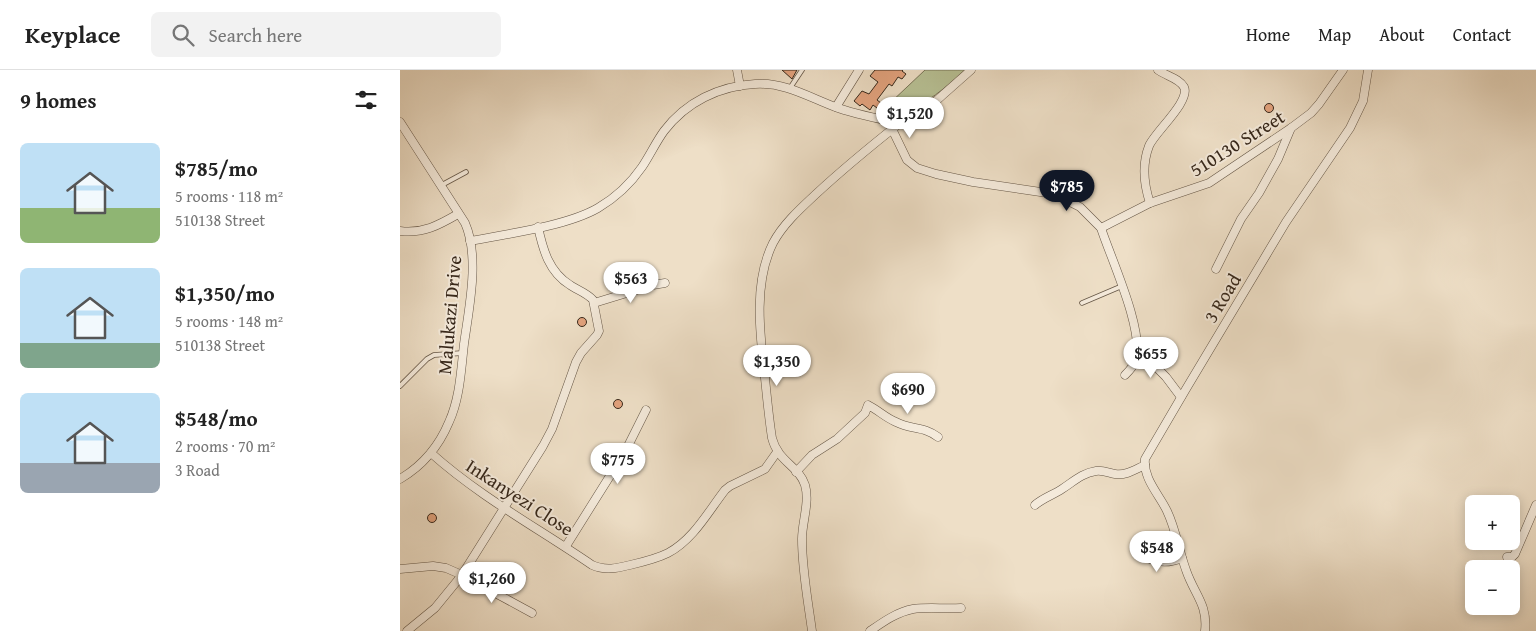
<!DOCTYPE html>
<html lang="en">
<head>
<meta charset="utf-8">
<style>
	:root { --surface:#fff; --page:#f2f2f2; --text:#222; --muted:#767676; --line:#e0e0e0; --accent:#111827 }
	body { margin:0; font-family:"Gentium Book Plus",serif; background:var(--page); color:var(--text); height:100vh; display:flex; flex-direction:column; font-size:19px; white-space:nowrap }
	* { box-sizing:border-box; margin:0 }
	p { font-size:16px; color:var(--muted) }
	.icon { flex:none; width:28px; height:28px; fill:none; stroke:currentColor; stroke-width:2; stroke-linecap:round; stroke-linejoin:round }
	.map { position:relative; flex:1; overflow:hidden }
	.details { display:flex; flex-direction:column; background:var(--surface); width:400px }
	.details>* { flex:none }
	.buttons { position:absolute; left:1065px; top:425px; display:grid; gap:10px }
	.buttons a { display:grid; place-items:center; width:55px; height:55px; border-radius:8px; background:var(--surface); box-shadow:0 2px 12px #0003; font-size:25px }
	.price { position:absolute; translate:-50% -42px; padding:0 11px; border-radius:18px; background:#fff; color:#222; font-size:16px; line-height:32px; filter:drop-shadow(0 1px 2px #0008) }
	.price::after { content:''; position:absolute; left:50%; top:30px; width:15px; height:11px; margin-left:-8px; background:inherit; clip-path:polygon(0 0,100% 0,50% 100%) }
	.price.selected { background:var(--accent); color:#fff }
	ul { padding:0; list-style:none }
	li { display:flex; align-items:center; gap:15px; height:125px; padding:0 20px }
	li span { display:grid; place-items:center; flex:none; width:140px; height:100px; border-radius:8px; color:#555 }
	li>.icon { margin-inline-start:auto }
	span .icon { width:60px; height:60px; fill:#fffc; stroke-width:1 }
	li b { font-size:21px }
	h2 { display:flex; justify-content:space-between; align-items:center; height:60px; padding:0 20px; font-size:21px }
	header { display:flex; align-items:center; gap:30px; box-sizing:border-box; height:70px; padding:0 25px; background:var(--surface); border-bottom:1px solid var(--line) }
	header strong { font-size:24px }
	nav { display:flex; gap:28px; margin-inline-start:auto; font-size:18px }
	.search { width:350px; height:45px; background:var(--page); display:flex; align-items:center; gap:12px; box-sizing:border-box; padding:0 18px; border-radius:8px; color:var(--muted); font-size:19px }
	main { display:flex; flex:1; min-height:0 }
	.map>svg:first-child { display:block }
	.green { fill:#b8c296; stroke:#787558 }
	.building { fill:#e3a37e; stroke:#37281b }
	.lines { fill:none; stroke-linecap:round; stroke-linejoin:round }
	.lane-casing { stroke:#655646; stroke-width:5.5 }
	.street-casing { stroke:#655646; stroke-width:9 }
	.lane { stroke:#f4eadb; stroke-width:4 }
	.street { stroke:#f4eadb; stroke-width:8 }
	.labels { text-anchor:middle; stroke-width:4; stroke-linejoin:round; paint-order:stroke }
	.street-label { font-size:19px; fill:#37281b; stroke:#f4eadb }
</style>
</head>
<body>
<header>
<strong>Keyplace</strong>
<div class="search"><svg class="icon" aria-label="search" viewBox="0 0 24 24"><circle cx="10" cy="10" r="6"/><path d="M15 15l6 6"/></svg>Search here</div>
<nav><a>Home</a><a>Map</a><a>About</a><a>Contact</a></nav>
</header>
<main>
<section class="details">
<h2>9 homes<svg class="icon" aria-label="filters" viewBox="0 0 24 24"><path d="M4 7h16M4 17h16"/><circle cx="9" cy="7" r="2"/><circle cx="15" cy="17" r="2"/></svg></h2>
<ul>
<li><span style="background:linear-gradient(#bfe0f5 65%,#8fb573 0)"><svg class="icon" aria-label="home" viewBox="0 0 24 24"><path d="M3 11l9-7 9 7M6 9v11h12V9"/></svg></span><div><b>$785/mo</b><p>5 rooms · 118 m²</p><p>510138 Street</p></div></li>
<li><span style="background:linear-gradient(#bfe0f5 75%,#7fa58c 0)"><svg class="icon" aria-label="home" viewBox="0 0 24 24"><path d="M3 11l9-7 9 7M6 9v11h12V9"/></svg></span><div><b>$1,350/mo</b><p>5 rooms · 148 m²</p><p>510138 Street</p></div></li>
<li><span style="background:linear-gradient(#bfe0f5 70%,#9aa5b1 0)"><svg class="icon" aria-label="home" viewBox="0 0 24 24"><path d="M3 11l9-7 9 7M6 9v11h12V9"/></svg></span><div><b>$548/mo</b><p>2 rooms · 70 m²</p><p>3 Road</p></div></li>
</ul>
</section>
<div class="map">
<svg width="1136" height="561" viewBox="0 0 1136 561">
	<rect width="100%" height="100%" fill="#eedfc7"/>
	<filter id="stains"><feTurbulence type="fractalNoise" baseFrequency=".004" numOctaves="4"/><feColorMatrix values="0 0 0 0 .2 0 0 0 0 .09 0 0 0 0 .02 0 0 0 .5 -.17"/></filter>
	<radialGradient id="worn" r=".72"><stop offset=".6" stop-color="#630" stop-opacity="0"/><stop offset="1" stop-color="#630" stop-opacity=".3"/></radialGradient>
	<!-- green -->
	<path class="green" d="M525 0H565C546 18 526 33 503 45L496 43 489 34Z"/>
	<!-- building -->
	<g class="building">
		<polygon points="382,0 397,0 392,9"/>
		<polygon points="475,0 503,0 502,1 506,4 502,9 498,7 492,16 489,14 477,30 485,36 481,41 473,35 470,40 462,34 460,36 454,31 462,21 469,24 478,12 470,6"/>
		<circle cx="869" cy="38" r="4.5"/>
		<circle cx="182" cy="252" r="4.5"/>
		<circle cx="218" cy="334" r="4.5"/>
		<circle cx="32" cy="448" r="4.5"/>
	</g>
	<g class="lines">
		<defs>
			<g id="lane">
				<polyline points="390,18 402,0"/>
				<polyline points="40,116 66,102"/>
				<polyline points="682,233 722,216"/>
				<polyline points="0,316 27,289 34,285 63,283"/>
			</g>
			<g id="street">
				<polyline points="337,0 340,16"/>
				<polyline points="436,37 459,0"/>
				<path d="M0 52 65 153C80 187 69 238 64 274 61 300 60 328 49 352 39 376 22 396 0 409"/>
				<path d="M492 59 507 90 517 98 536 104 573 112 654 124 680 137 701 158C711 189 744 259 736 290 734 296 729 301 725 305"/>
				<path d="M750 133C744 115 742 94 749 76 754 63 791 31 784 17 779 8 766 6 758 0"/>
				<polyline points="701,158 750,133 809,113 891,58 911,43 919,34 943,0"/>
				<path d="M0 161C23 164 39 155 58 144"/>
				<path d="M70 171C107 164 167 156 198 138 215 128 231 113 242 97 250 85 256 72 264 61 286 32 319 16 355 14 386 12 410 28 438 38 459 45 479 49 500 53L536 31 571 0"/>
				<polyline points="816,199 841,149 859,123 878,89 891,58"/>
				<polyline points="194,233 253,215 265,213"/>
				<polyline points="737,278 766,307 781,327"/>
				<path d="M31 383C80 427 138 458 192 495 205 501 218 498 230 495 243 492 256 489 268 483 293 470 308 442 325 420L330 416 365 399 377 382"/>
				<path d="M396 402 412 385 437 369 465 343 468 335C478 340 486 348 496 352 511 360 524 356 538 367"/>
				<path d="M635 435C643 428 653 425 662 419 673 412 682 403 696 401 703 400 709 403 715 404 726 406 736 399 745 395"/>
				<polyline points="166,476 225,382 246,340"/>
				<path d="M738 482C752 492 765 495 782 488"/>
				<polyline points="1107,487 1112,487 1115,484 1136,435"/>
				<polyline points="0,499 33,496 46,498 62,505 132,543"/>
				<path d="M7 561 35 538 62 505 143 376 152 359 176 292 181 283 197 265 199 261 193 230C187 223 177 220 170 215 149 202 143 180 138 157"/>
				<path d="M412 561C408 531 402 500 402 469 402 452 410 432 405 415 399 396 378 392 372 368 369 349 367 328 365 308 360 265 353 213 373 173 383 154 401 138 416 124 443 99 471 76 500 53"/>
				<path d="M470 561C483 552 497 542 513 539 527 537 545 539 561 538"/>
				<path d="M805 561C808 534 794 524 786 500 779 481 776 460 767 441 759 424 743 409 745 389L786 319 886 152 950 58 963 31 968 0"/>
			</g>
		</defs>
		<!-- lane casing -->
		<use href="#lane" class="lane-casing"/>
		<!-- street casing -->
		<use href="#street" class="street-casing"/>
		<!-- lane -->
		<use href="#lane" class="lane"/>
		<!-- street -->
		<use href="#street" class="street"/>
	</g>
	<g class="labels">
		<!-- street labels -->
		<g class="street-label">
			<text transform="translate(837 73) rotate(-32)" y="7">510130 Street</text>
			<text transform="translate(822 228) rotate(-59)" y="7">3 Road</text>
			<text transform="translate(49 245) rotate(-85)" y="7">Malukazi Drive</text>
			<text transform="translate(120 427) rotate(33)" y="7">Inkanyezi Close</text>
		</g>
	</g>
	<rect width="100%" height="100%" filter="url(#stains)"/>
	<rect width="100%" height="100%" fill="url(#worn)"/>
</svg>
<div class="buttons">
<a>+</a>
<a>−</a>
</div>
<b class="price" style="left:510px;top:69px">$1,520</b>
<b class="price selected" style="left:667px;top:142px">$785</b>
<b class="price" style="left:231px;top:234px">$563</b>
<b class="price" style="left:751px;top:309px">$655</b>
<b class="price" style="left:377px;top:317px">$1,350</b>
<b class="price" style="left:508px;top:345px">$690</b>
<b class="price" style="left:218px;top:415px">$775</b>
<b class="price" style="left:757px;top:503px">$548</b>
<b class="price" style="left:92px;top:534px">$1,260</b>
</div>
</main>
</body>
</html>
